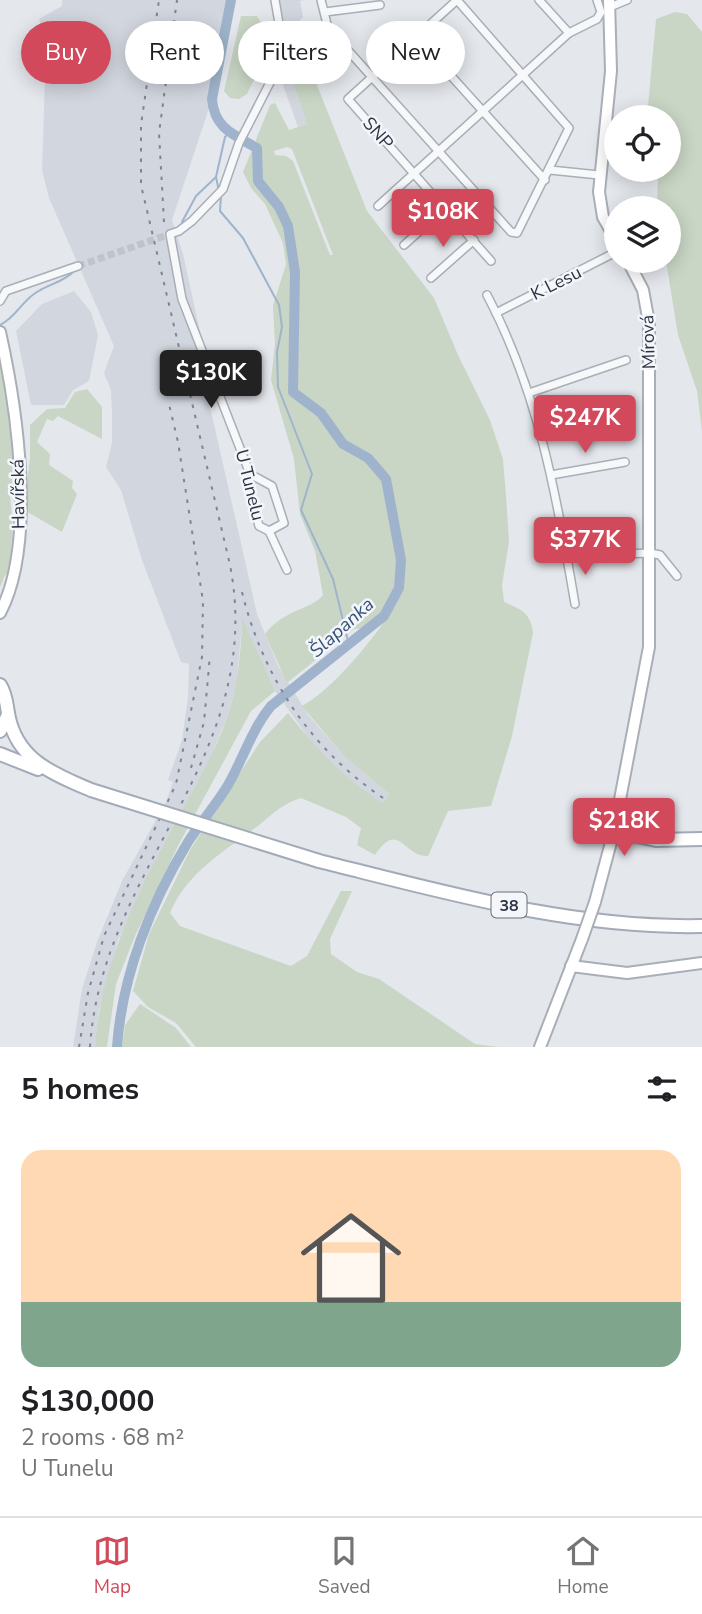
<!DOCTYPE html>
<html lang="en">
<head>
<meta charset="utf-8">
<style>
	:root { --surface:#fff; --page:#f6f6f6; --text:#202124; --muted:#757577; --line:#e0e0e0; --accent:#d1495b }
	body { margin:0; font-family:"Nunito Sans",sans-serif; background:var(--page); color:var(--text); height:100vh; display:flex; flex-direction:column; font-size:26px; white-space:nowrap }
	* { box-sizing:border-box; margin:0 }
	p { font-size:23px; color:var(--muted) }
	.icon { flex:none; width:38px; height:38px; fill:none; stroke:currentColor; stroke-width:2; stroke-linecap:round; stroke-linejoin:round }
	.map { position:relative; height:1047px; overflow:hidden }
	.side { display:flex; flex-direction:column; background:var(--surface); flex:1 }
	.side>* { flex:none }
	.guide { position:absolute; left:21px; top:21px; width:662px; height:63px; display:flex; gap:14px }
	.fabs { position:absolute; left:604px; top:105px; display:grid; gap:14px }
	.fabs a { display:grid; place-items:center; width:77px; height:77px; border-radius:50%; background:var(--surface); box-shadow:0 4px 18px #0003; font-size:35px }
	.price { position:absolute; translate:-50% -60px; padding:0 16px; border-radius:7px; background:var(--accent); color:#fff; font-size:23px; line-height:46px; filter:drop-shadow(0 2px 4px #0008) }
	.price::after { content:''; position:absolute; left:50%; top:42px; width:21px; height:16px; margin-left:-10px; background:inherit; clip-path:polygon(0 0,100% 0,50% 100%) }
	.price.active { background:#222; color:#fff }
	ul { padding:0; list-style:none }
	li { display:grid; align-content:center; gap:14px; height:371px; padding:0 21px }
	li+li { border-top:2px solid var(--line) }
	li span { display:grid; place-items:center; height:217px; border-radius:21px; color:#555 }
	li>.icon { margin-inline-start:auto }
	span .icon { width:126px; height:126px; fill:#fffc; stroke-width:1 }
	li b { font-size:30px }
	h2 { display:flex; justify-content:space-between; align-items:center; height:84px; padding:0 21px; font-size:30px }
	.pill { padding:0 24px; border-radius:32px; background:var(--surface); box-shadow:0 4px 18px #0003; font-size:24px; line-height:63px }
	.pill.active { background:var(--accent); color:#fff }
	.menu { display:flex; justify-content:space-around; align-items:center; height:98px; border-top:2px solid var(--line); background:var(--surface); font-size:19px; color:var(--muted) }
	.menu a { display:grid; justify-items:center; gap:4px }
	.menu .active { color:var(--accent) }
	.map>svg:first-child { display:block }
	.built { fill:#d2d6de }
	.green { fill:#c9d6c5; fill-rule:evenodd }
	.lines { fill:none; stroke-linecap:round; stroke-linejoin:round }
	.stream { stroke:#9fb4cc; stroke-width:2 }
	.river { stroke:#9fb4cc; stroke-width:10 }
	.street-tunnel { stroke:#bfc3cb; stroke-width:7; stroke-dasharray:7 3.5; stroke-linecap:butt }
	.street-casing { stroke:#a9aeb7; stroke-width:10 }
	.secondary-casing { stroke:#a9aeb7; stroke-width:14 }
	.primary-casing { stroke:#a3abb8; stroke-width:16 }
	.street { stroke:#f7f8fa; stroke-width:7 }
	.secondary { stroke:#fff; stroke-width:10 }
	.primary { stroke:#fff; stroke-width:12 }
	.rail { stroke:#7d8696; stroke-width:2; stroke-dasharray:3.5 7; stroke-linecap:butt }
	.secondary-bridge-casing { stroke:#a9aeb7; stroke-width:14; stroke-linecap:butt }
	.primary-bridge-casing { stroke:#a3abb8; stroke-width:16; stroke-linecap:butt }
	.secondary-bridge { stroke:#fff; stroke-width:10 }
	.primary-bridge { stroke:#fff; stroke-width:12 }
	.labels { text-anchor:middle; stroke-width:5; stroke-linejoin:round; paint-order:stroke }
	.shield { fill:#f4f6f9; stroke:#676e7b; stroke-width:2 }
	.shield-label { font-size:16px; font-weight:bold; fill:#2b3445 }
	.street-label { font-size:18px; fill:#2b3445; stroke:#f4f6f9 }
	.water-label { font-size:19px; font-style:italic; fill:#34527a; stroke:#f4f6f9 }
</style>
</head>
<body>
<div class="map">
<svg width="702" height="1047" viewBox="0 0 702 1047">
	<rect width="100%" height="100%" fill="#e4e7ec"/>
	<!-- built -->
	<g class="built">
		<polygon points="62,0 227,0 209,93 209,108 172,220 183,254 200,332 208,398 257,614 278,666 309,716 344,756 389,794 383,803 355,786 315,747 275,691 242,621 237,681 228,715 208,763 161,849 118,940 99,1010 95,1047 73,1047 82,989 97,942 122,881 166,802 173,782 168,780 182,740 188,697 189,664 181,662 142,560 121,490 106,467 112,443 112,411 111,390 104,373 114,346 49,198 42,170 46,48 39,19 62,6"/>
		<polygon points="279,0 304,0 300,1 303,17 292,29 284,30"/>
		<polygon points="288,68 307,124 298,127 278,71"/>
		<polygon points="74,291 91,312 98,335 89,381 73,390 64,405 31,405 16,331 42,304"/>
	</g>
	<!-- green -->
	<g class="green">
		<polygon points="675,12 687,14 702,32 702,431 697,391 678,335 666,261 668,261 668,208 657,208 658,170 668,170 668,117 647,117 656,19"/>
		<path d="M241 16H257C276 44 260 66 247 94L239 99 230 98 224 91Z"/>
		<polygon points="309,22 321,27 310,55 297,50"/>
		<path d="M286 62 313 75 367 211 434 298 458 355 490 420 503 459 506 496 509 542 502 585 504 602C521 609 531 613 533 633L512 736 491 806 448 811 428 856C403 857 399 819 375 855L357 845 361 828 346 817 301 798C285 802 271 815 259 825 224 852 188 871 170 913L180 926 291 966 307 956 341 891H352L330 939 331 954 357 972 379 979 475 1044 498 1047H196L176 1023 148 1007 133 991 149 934 190 850 260 742 288 713C317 749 344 779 383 803L389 794 344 756 302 706C335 688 376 636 396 604L385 607 368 628 354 629 287 683 265 634C284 609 311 610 323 595L315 551 300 514 294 459 271 380 275 344 273 306 286 264 283 243 265 204 251 188 243 172 270 105 275 103 289 130 307 124ZM287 147 292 149 333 255H330L293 161 286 156 275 155 274 151Z"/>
		<polygon points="0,356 9,394 15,485 9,488 13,526 9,574 5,575 0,587"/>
		<polygon points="87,389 102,407 102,439 58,416 53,421 47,419 37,442 50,454 49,465 73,481 72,488 77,494 62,532 24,510 30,458 30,425 47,409 65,408 75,392"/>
		<path d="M242 618 275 691 251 711 179 844 135 936 116 984 107 1047H95C101 961 140 888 180 814 197 782 215 752 227 718 238 686 241 653 242 618Z"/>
		<polygon points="140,1004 176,1028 191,1047 122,1047 125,1025"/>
	</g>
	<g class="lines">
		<!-- stream -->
		<g class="stream">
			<polyline points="216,177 219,191"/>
			<polyline points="221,196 220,211 243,238 279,305 282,327 277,352 278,387 312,474 301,510 333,579 349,645"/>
			<polyline points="182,222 196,196 216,177 225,137 230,132"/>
			<path d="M0 325C15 318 21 303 34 294 47 284 63 283 74 271"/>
		</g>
		<!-- river -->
		<path class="river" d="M117 1047C122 975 151 903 188 842 200 823 216 805 228 785 243 759 252 729 271 706L384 616 399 588 401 560 386 479 368 458 343 444 321 413 293 392 295 272 288 226 279 207 258 181 257 148C234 135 214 128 212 99L231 0"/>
		<!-- street-tunnel -->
		<polyline class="street-tunnel" points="78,266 170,234"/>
		<defs>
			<g id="street">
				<polyline points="275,0 282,41 280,63 239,143 223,189 192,221 179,231 170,234 182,299 250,474 249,489 259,526 269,531 287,570"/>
				<polyline points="321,0 328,28 511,232 517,233 569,128 457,0"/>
				<polyline points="457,0 348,99 491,261"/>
				<polyline points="539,0 569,33"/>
				<polyline points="610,7 627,0"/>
				<polyline points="325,12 380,5"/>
				<polyline points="416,37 545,180"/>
				<polyline points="550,170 599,175"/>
				<polyline points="378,206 569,33 597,19 601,12 597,0"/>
				<polyline points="404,245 445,208"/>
				<polyline points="431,278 474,240"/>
				<path d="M487 295C538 391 557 497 575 604"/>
				<polyline points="0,301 6,291 78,266"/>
				<polyline points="496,313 616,252"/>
				<polyline points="529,393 626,360"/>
				<polyline points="250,474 272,486 284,523 269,531"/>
				<polyline points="551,475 625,462"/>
				<polyline points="567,556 650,553 660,555 677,576"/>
			</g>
			<g id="secondary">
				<polyline points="609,0 611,71 599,192 603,217 616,240"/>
				<path d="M0 332C17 408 37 543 0 613"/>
				<polyline points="595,902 614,831 649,647 649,323 643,290 628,261"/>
				<polyline points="571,966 627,973 702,963"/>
				<polyline points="540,1047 582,939"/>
			</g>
			<g id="primary">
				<path d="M0 685C8 698 6 709 10 722 21 762 56 775 91 790"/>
				<polyline points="0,731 8,715"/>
				<polyline points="0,754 38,769"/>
				<polyline points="614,831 656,840 702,839"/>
				<path d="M319 861C444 892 572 929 702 926"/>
			</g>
		</defs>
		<!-- street casing -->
		<use href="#street" class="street-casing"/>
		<!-- secondary casing -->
		<use href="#secondary" class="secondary-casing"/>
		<!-- primary casing -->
		<use href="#primary" class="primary-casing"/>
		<!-- street -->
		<use href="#street" class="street"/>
		<!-- secondary -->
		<use href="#secondary" class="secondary"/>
		<!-- primary -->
		<use href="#primary" class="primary"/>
		<!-- rail -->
		<g class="rail">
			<polyline points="164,222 159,133 177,0"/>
			<path d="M242 592C263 678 312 751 386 800"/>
			<polyline points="191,768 204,722 210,655"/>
			<polyline points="79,1047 88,993 104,936 176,784 202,657 203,601 178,442 168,400"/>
			<path d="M90 1047C102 865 267 756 230 565L141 185V125L159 0"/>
		</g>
		<defs>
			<polyline id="secondary-bridge" points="582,939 595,902"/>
			<polyline id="primary-bridge" points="91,790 319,861"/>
		</defs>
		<!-- secondary-bridge casing -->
		<use href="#secondary-bridge" class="secondary-bridge-casing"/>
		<!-- primary-bridge casing -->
		<use href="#primary-bridge" class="primary-bridge-casing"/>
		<!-- secondary-bridge -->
		<use href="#secondary-bridge" class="secondary-bridge"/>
		<!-- primary-bridge -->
		<use href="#primary-bridge" class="primary-bridge"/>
	</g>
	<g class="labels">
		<!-- shield labels -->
		<rect class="shield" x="491.5" y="892.5" width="35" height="25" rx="5"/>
		<g class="shield-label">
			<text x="509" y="911">38</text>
		</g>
		<!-- street labels -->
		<g class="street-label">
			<text transform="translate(378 133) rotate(49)" y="6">SNP</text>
			<text transform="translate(556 283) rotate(-27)" y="6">K Lesu</text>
			<text transform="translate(648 342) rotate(-92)" y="6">Mírová</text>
			<text transform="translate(250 485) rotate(76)" y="6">U Tunelu</text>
			<text transform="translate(18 494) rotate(-91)" y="6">Havířská</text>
		</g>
		<!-- water labels -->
		<g class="water-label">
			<text transform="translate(341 627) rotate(-42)" y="7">Šlapanka</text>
		</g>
	</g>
</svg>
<div class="fabs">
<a><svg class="icon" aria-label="locate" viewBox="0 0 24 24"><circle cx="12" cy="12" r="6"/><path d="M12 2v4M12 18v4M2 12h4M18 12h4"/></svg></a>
<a><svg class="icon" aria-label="layers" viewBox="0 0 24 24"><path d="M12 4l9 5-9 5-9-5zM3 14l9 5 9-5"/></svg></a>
</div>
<b class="price" style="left:443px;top:249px">$108K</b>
<b class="price active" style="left:211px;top:410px">$130K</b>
<b class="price" style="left:585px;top:455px">$247K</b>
<b class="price" style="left:585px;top:577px">$377K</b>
<b class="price" style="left:624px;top:858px">$218K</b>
<div class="guide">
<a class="pill active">Buy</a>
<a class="pill">Rent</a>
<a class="pill">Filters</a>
<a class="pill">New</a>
</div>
</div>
<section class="side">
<h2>5 homes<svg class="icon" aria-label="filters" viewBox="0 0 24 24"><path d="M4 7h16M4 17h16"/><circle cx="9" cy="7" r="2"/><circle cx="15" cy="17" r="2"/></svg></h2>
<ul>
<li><span style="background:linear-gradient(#ffd9b3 70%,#7fa58c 0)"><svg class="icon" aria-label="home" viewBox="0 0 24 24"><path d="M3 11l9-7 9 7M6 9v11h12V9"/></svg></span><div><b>$130,000</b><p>2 rooms · 68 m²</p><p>U Tunelu</p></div></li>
</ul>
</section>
<nav class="menu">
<a class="active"><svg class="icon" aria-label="map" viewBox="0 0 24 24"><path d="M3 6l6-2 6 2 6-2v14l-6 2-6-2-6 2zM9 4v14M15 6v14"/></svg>Map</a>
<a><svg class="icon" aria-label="saved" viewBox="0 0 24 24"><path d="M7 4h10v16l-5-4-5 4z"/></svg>Saved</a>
<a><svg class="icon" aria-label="home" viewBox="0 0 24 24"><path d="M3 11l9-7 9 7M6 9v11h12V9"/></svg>Home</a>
</nav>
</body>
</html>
